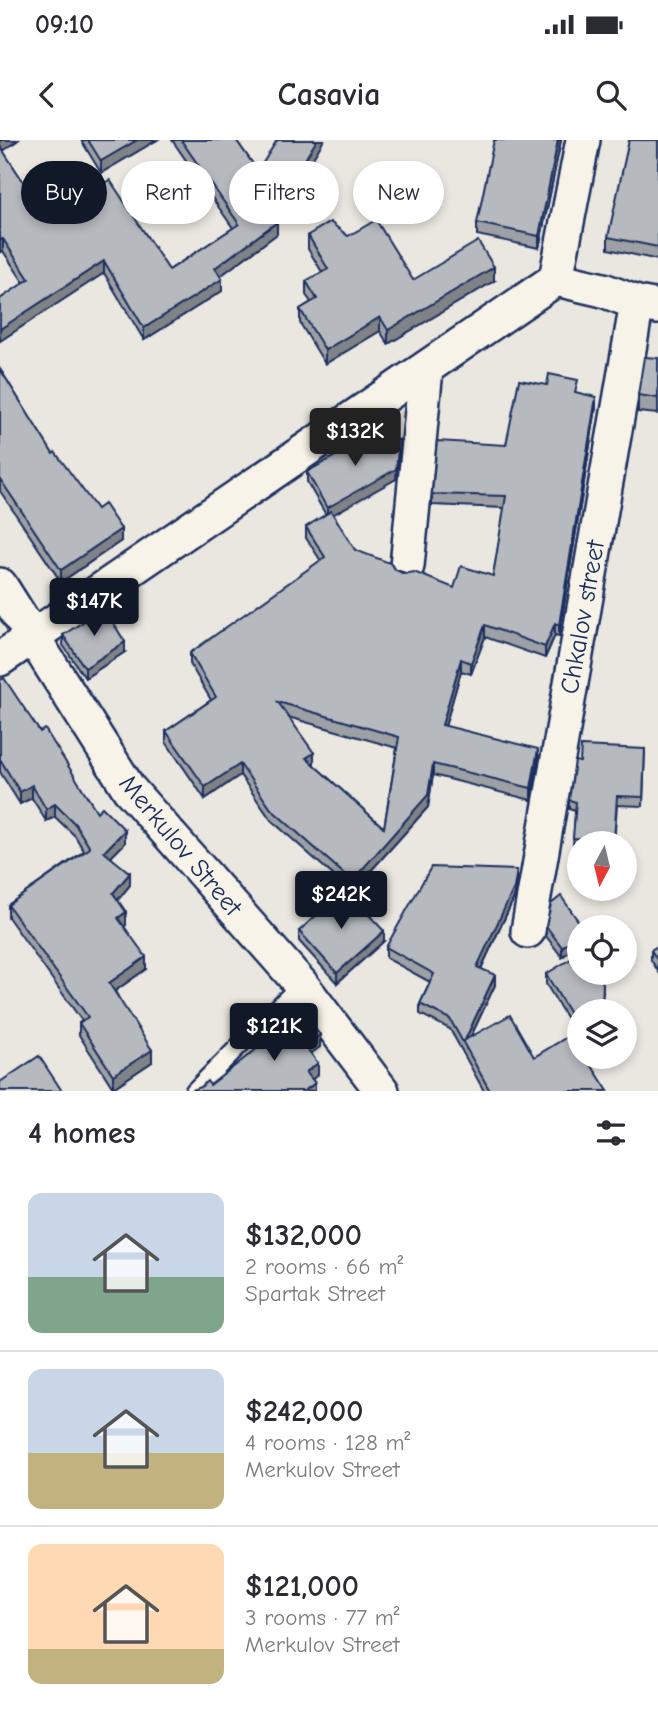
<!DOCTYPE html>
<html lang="en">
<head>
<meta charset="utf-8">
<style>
	:root { --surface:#fff; --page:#f7f7f7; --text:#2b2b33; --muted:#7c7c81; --line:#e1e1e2; --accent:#111827 }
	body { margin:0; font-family:"Comic Neue",sans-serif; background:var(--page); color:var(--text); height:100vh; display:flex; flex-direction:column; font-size:26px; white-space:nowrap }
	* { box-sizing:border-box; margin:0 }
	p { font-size:23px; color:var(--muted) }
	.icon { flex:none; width:38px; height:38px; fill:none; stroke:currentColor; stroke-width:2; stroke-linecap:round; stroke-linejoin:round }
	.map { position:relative; height:951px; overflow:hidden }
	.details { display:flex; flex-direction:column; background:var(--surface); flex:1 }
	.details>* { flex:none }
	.guide { position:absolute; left:21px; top:21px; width:616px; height:63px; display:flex; gap:14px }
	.needle { width:46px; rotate:187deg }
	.buttons { position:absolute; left:567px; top:691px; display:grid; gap:14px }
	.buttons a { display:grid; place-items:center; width:70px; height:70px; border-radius:50%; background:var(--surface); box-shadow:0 4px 10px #0003; font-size:35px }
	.price { position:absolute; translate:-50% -60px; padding:0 16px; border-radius:7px; background:var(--accent); color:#fff; font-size:23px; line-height:46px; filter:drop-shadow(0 2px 4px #0008) }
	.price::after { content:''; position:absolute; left:50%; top:42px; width:21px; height:16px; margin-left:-10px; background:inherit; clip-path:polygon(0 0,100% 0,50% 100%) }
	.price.on { background:#222; color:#fff }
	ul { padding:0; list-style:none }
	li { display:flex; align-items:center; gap:21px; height:175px; padding:0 28px }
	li+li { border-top:2px solid var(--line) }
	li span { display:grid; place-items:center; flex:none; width:196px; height:140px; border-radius:14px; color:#555 }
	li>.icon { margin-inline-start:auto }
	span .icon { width:84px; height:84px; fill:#fffc; stroke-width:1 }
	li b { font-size:30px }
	h2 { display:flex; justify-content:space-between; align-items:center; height:84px; padding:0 28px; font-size:30px }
	.chip { padding:0 24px; border-radius:32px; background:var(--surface); box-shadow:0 4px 10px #0003; font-size:24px; line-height:63px }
	.chip.on { background:var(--accent); color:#fff }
	.status { display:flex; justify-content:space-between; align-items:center; height:49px; padding:0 35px; background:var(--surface); direction:ltr }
	.status svg { height:19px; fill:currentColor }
	header { display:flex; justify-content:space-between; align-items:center; height:91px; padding:0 28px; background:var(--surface); font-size:32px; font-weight:700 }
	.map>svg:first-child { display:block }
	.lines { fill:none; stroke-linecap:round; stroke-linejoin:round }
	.service-casing { stroke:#1b2f5e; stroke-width:21 }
	.minor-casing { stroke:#1b2f5e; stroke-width:38 }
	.service { stroke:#f7f3e8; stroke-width:16 }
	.minor { stroke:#f7f3e8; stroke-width:33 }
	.wall { fill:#9da0a4; stroke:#1b2f5e; stroke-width:2; fill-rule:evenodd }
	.shaded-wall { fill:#7f8286; stroke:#1b2f5e; stroke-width:2 }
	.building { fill:#b6babf; stroke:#1b2f5e; stroke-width:2; fill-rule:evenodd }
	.labels { text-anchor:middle; stroke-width:7; stroke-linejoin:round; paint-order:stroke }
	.street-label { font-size:26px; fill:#1b2f5e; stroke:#f7f3e8 }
</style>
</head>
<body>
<div class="status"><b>09:10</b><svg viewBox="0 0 49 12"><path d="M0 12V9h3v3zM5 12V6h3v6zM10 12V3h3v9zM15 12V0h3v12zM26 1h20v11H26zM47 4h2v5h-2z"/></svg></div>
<header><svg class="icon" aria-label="back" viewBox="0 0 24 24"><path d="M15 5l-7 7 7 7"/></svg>Casavia<svg class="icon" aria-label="search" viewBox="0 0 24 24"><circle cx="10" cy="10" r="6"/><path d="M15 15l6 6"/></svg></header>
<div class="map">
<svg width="658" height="951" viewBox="0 0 658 951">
	<rect width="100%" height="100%" fill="#eae7e0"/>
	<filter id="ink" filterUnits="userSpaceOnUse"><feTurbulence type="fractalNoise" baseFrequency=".0143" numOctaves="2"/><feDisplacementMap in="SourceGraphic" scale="14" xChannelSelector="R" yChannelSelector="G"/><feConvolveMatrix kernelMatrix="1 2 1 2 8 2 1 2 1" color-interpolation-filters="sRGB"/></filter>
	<g filter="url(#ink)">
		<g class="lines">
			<defs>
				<polyline id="service" points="194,951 301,844"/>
				<g id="minor">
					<polyline points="556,139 583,0"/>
					<polyline points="407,426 426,229"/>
					<polyline points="0,445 129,649 301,844 382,951"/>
					<polyline points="0,519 556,139 603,150 637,163 658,167"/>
					<polyline points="528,791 637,163"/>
				</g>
			</defs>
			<!-- service casing -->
			<use href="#service" class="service-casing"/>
			<!-- minor casing -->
			<use href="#minor" class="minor-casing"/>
			<!-- service -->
			<use href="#service" class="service"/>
			<!-- minor -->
			<use href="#minor" class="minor"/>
		</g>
		<!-- wall -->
		<g class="wall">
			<polygon points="0,0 18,0 3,11 45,75 169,130 233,88 172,0 236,0 258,31 289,58 270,73 277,94 220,136 222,151 144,200 104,133 0,201 0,159 24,143 3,111 0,112"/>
			<polygon points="81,0 157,0 101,33"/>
			<polygon points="561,0 539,108 477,95 477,83"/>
			<polygon points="658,0 658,120 608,109 608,97"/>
			<polygon points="308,95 348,96 413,140 494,141 388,204 380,191 325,224 300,183 300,169 311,162 306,155 306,141 322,132 308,109"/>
			<polygon points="658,218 658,274 638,272 638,255"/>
			<polygon points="0,229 53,314 121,401 61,442 0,351"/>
			<path d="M577 253 596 268 559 496 555 495 545 518 485 497 471 534 461 531 445 586 538 621 531 660 433 635 428 667 352 752 271 680 240 635 205 659 166 602V591L211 560 190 524V513L321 421 306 398V387L326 375 307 342V332L391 300 399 310 396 339 333 374 355 410 396 430 454 448 493 436 505 368 432 365V354L506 305ZM288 577 397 608 384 688 314 625Z"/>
			<polygon points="63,495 125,512 85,538 63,505"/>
			<polygon points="0,540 40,592 97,672 125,703 111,717 130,745 118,760 126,785 124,786 146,829 115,851 152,922 113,948 79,895 79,883 82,881 8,777 8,765 84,711 75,696 55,677 46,681 32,658 20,664 0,632"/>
			<polygon points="645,609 643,666 617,665 614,704 579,704 579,707 573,707 575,671 569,669 569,660 580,622"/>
			<polygon points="517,740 514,758 481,829 495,845 471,896 534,917 608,951 484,951 450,889 420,874 420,864 430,842 386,818 386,807"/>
			<polygon points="546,786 579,788 579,804 562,817 546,796"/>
			<polygon points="299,791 384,801 337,843 299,801"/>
			<polygon points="658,806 658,831 651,820 651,810"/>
			<polygon points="546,834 603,853 575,892 546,844"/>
		</g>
		<!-- shaded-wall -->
		<g class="shaded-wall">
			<polygon points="0,0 18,0 0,13"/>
			<polygon points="137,0 157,0 101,33 101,21"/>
			<polygon points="317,0 324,0 289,58 264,77 264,65"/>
			<polygon points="558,0 561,0 539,108 539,96"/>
			<polygon points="277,82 277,94 215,140 215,128"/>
			<polygon points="3,99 3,111 0,112 0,100"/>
			<polygon points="104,121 104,133 0,201 0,189"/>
			<polygon points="494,127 494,141 388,204 388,190"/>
			<polygon points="222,139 222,151 144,200 144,188"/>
			<polygon points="380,177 380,191 325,224 325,210"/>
			<polygon points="596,257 596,268 559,496 559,485"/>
			<polygon points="399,300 396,339 327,378 327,368"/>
			<polygon points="121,389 121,401 61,442 61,430"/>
			<polygon points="555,483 555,495 545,518 545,507"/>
			<polygon points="485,485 485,497 471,534 471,523"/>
			<polygon points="125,502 125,512 85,538 85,528"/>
			<polygon points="461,519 461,531 442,597 442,585"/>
			<polygon points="538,609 538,621 531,660 531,648"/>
			<polygon points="314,613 314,625 306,618"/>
			<polygon points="240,624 240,635 205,659 205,647"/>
			<polygon points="433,624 433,635 428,667 352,752 352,741"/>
			<polygon points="32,645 32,658 20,664 20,652"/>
			<polygon points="55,664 55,677 46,681 46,669"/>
			<polygon points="125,690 125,703 104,724 104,712"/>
			<polygon points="517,730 517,740 514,758 477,837 477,827"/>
			<polygon points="130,733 130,745 113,766 113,753"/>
			<polygon points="126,772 126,785 118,791 118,778"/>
			<polygon points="384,791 384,801 337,843 337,833"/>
			<polygon points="579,794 579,804 562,817 562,807"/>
			<polygon points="146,817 146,829 109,855 109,843"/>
			<polygon points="495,835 495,845 466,907 465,900"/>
			<polygon points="603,843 602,872 593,872"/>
			<polygon points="579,880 579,890 575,892 575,882"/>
			<polygon points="320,895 320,907 305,918 305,906"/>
			<polygon points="152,910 152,922 113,948 113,935"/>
			<polygon points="318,923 318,935 306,944 306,932"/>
			<polygon points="315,943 315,951 304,951"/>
		</g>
		<!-- building -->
		<g class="building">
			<polygon points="88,0 137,0 101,21"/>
			<polygon points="181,0 236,0 258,31 277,0 317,0 289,45 264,65 277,82 215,128 222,139 144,188 104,121 0,189 0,159 29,139 3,99 0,100 0,6 45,75 110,40 169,130 239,84"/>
			<polygon points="494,0 558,0 539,96 477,83"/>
			<polygon points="629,0 658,0 658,107 608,97"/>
			<polygon points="376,80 413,140 478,101 494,127 388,190 380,177 325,210 300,169 317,159 306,141 328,129 308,95 330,82 348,96"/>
			<polygon points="644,217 658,218 658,258 638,255"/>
			<polygon points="0,229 53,314 55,312 97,369 104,364 121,389 61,430 0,339"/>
			<path d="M549 234 578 240 575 252 596 257 559 485 555 483 545 507 485 485 471 523 461 519 442 585 538 609 531 648 433 624 428 655 352 741 271 669 240 624 205 647 166 591 216 557 190 513 325 417 306 387 331 371 355 410 390 423 396 430 404 434 414 432 454 448 461 426 493 436 506 356 432 354 437 301 506 305 519 240 547 245ZM278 562 399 597 384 688 306 618 314 613Z"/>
			<polygon points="385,288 391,300 399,300 396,329 327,368 307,332"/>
			<polygon points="104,468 125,502 85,528 63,495"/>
			<polygon points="4,538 40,592 45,589 97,672 102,667 125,690 104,712 130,733 113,753 126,772 118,778 146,817 109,843 152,910 113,935 79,883 88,877 8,765 90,708 75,684 55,664 46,669 32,645 20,652 0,619 0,540"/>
			<polygon points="581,606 645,609 643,657 617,656 614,701 573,698 576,662 569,660 575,621 580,622"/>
			<polygon points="431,727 517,730 514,748 477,827 495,835 465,900 510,875 534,917 572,894 579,906 579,917 586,917 608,951 490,951 450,879 420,864 434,834 386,807"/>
			<polygon points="345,749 384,791 337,833 299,791"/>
			<polygon points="561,756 583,788 579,788 579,794 562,807 546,786 551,764"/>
			<polygon points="658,806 658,821 651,810"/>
			<polygon points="579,814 579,833 597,833 603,843 602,866 593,872 579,872 579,880 575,882 546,834"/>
			<polygon points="303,873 320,895 305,906 318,923 306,932 315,943 304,951 190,951 201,947 207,941 210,945"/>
			<polygon points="39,916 62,951 0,951 0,942"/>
		</g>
	</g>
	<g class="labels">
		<!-- street labels -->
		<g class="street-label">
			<text transform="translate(582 477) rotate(-80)" y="9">Chkalov street</text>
			<text transform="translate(181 705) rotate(50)" y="9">Merkulov Street</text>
		</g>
	</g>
</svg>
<div class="buttons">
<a><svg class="needle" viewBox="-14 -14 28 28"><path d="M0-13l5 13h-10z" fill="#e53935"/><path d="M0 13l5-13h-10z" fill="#7c7c81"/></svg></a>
<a><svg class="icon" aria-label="locate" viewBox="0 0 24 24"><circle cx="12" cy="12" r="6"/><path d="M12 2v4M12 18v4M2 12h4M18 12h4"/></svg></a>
<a><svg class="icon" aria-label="layers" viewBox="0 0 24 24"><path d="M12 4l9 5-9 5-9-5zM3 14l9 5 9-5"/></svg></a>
</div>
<b class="price on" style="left:355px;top:328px">$132K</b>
<b class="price" style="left:94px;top:498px">$147K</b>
<b class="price" style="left:341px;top:791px">$242K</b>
<b class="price" style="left:274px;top:923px">$121K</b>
<div class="guide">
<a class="chip on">Buy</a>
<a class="chip">Rent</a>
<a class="chip">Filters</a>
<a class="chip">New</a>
</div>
</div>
<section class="details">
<h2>4 homes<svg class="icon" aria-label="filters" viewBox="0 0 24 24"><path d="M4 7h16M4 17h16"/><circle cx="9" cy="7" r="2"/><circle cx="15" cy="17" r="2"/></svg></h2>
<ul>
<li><span style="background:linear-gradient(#c9d6e8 60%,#7fa58c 0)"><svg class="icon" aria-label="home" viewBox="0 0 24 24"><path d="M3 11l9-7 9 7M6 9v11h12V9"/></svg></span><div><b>$132,000</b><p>2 rooms · 66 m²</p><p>Spartak Street</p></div></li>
<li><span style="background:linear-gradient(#c9d6e8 60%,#c2b280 0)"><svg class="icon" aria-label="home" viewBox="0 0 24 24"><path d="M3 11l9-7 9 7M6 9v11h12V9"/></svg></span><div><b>$242,000</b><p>4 rooms · 128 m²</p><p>Merkulov Street</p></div></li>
<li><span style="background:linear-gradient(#ffd9b3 75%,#c2b280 0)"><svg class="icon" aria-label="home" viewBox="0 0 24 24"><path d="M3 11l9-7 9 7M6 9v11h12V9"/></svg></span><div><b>$121,000</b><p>3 rooms · 77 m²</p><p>Merkulov Street</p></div></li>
</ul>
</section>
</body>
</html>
